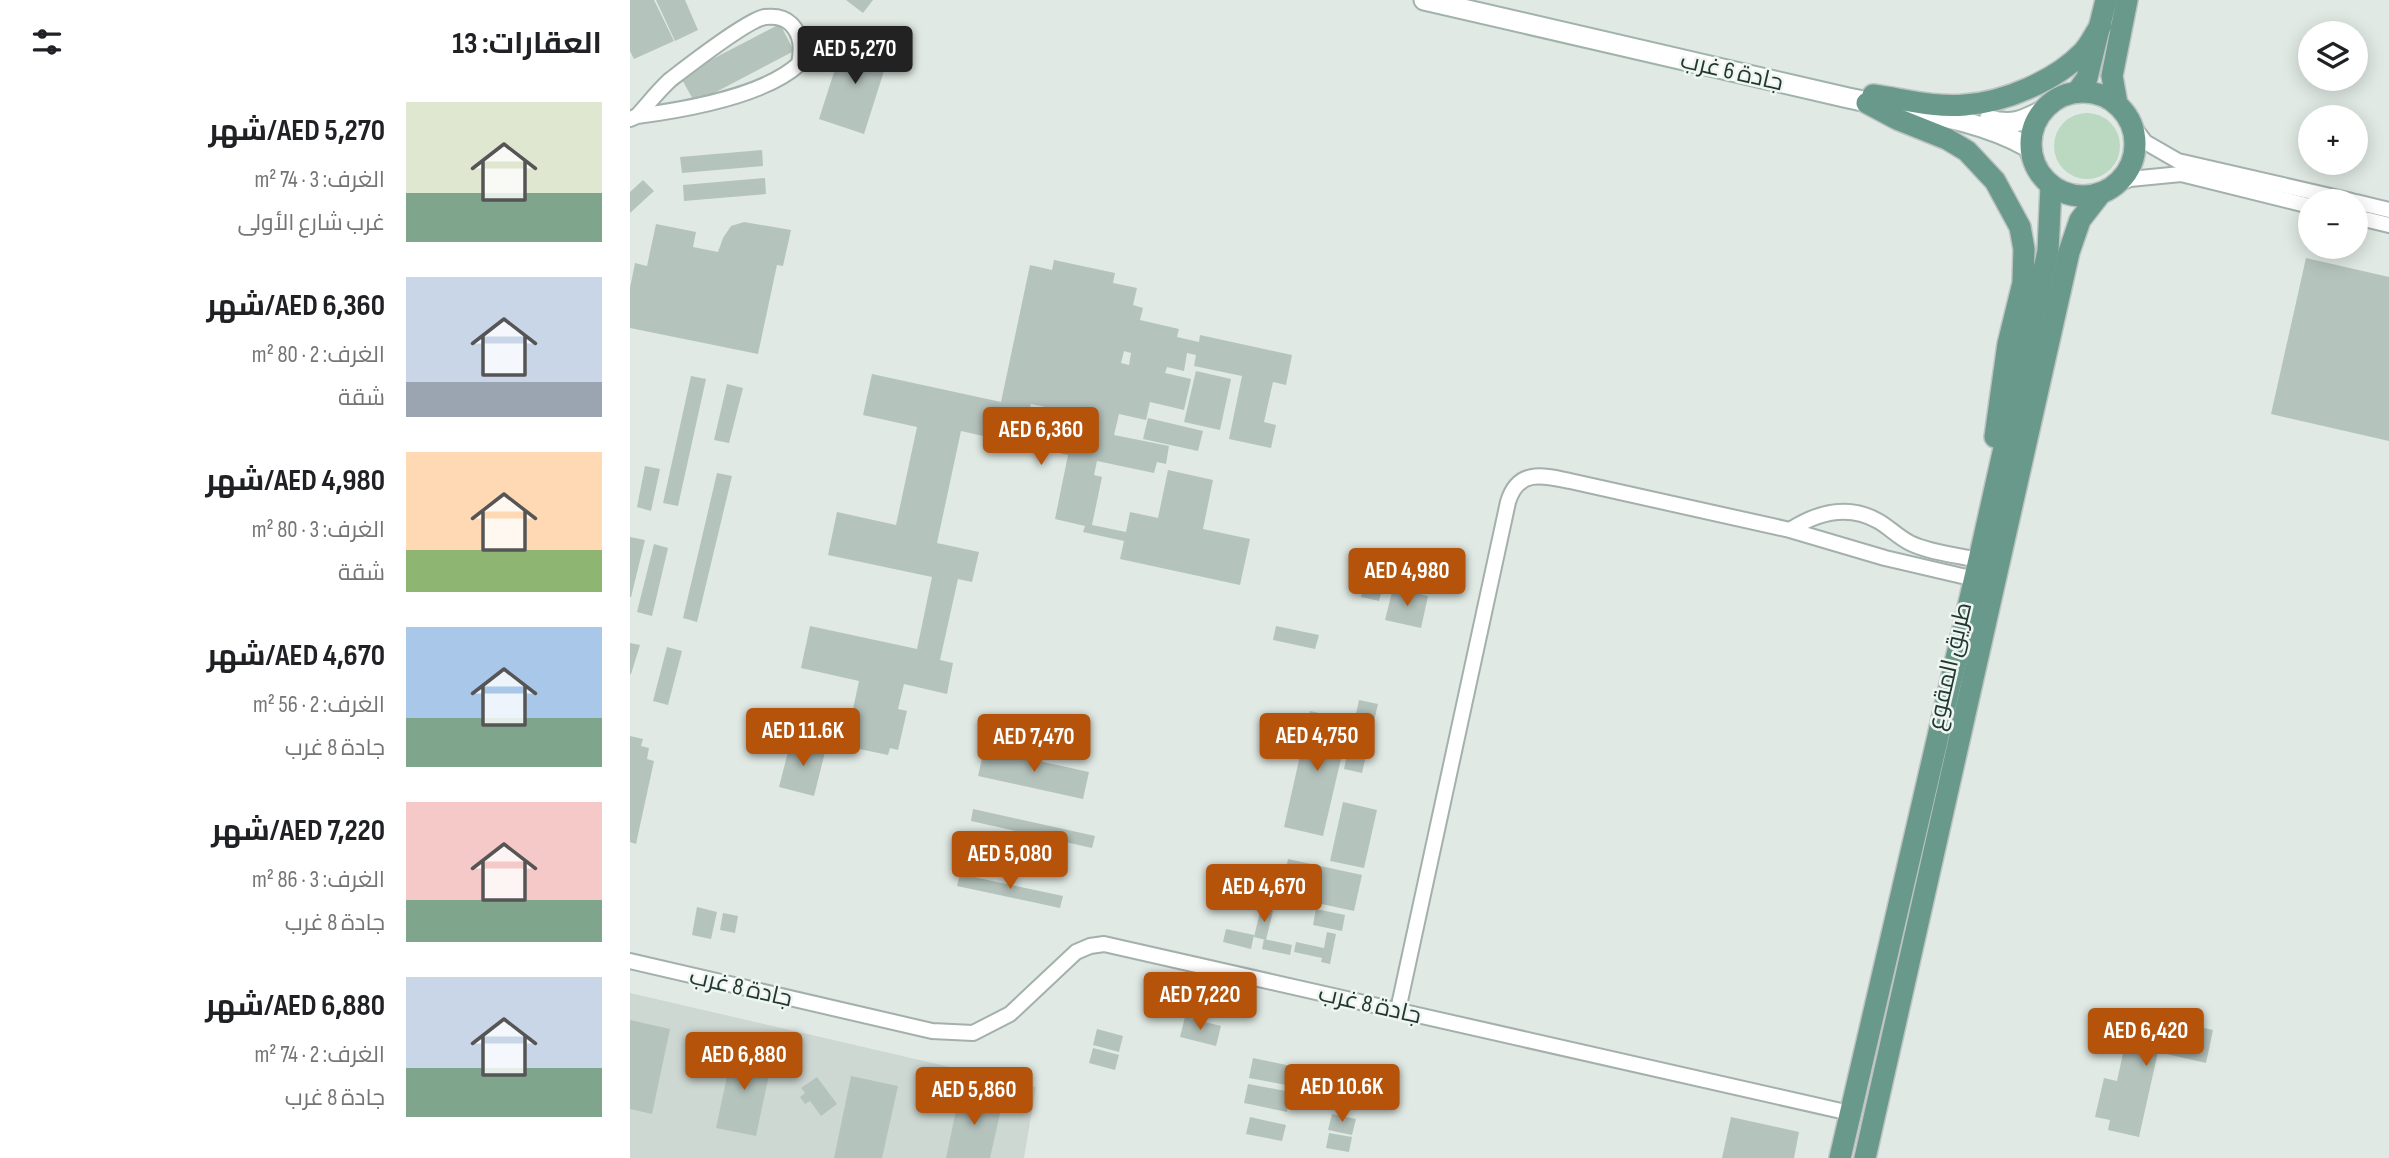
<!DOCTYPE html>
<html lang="ar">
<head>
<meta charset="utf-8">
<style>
	:root { --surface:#fff; --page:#f6f6f6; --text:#202124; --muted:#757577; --accent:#b45309 }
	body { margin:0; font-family:"Sofia Sans Condensed",Cairo,sans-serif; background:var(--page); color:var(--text); direction:rtl; height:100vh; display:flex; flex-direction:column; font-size:26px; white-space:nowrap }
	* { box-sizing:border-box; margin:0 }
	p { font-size:23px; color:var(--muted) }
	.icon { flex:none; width:38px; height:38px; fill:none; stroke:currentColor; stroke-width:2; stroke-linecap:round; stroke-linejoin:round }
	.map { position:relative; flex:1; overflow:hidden; direction:ltr }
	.side { display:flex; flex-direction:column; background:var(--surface); width:630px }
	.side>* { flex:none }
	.controls { position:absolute; left:1668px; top:21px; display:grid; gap:14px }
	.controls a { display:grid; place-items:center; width:70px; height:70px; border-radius:50%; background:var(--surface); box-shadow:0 4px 18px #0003; font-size:35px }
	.price { position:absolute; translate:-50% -60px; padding:0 16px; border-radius:7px; background:var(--accent); color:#fff; font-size:23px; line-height:46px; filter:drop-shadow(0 2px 4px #0008) }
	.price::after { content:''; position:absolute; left:50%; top:42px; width:21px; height:16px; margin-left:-10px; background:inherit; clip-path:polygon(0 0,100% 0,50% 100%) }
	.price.active { background:#222; color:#fff }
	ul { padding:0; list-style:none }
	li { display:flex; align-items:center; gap:21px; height:175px; padding:0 28px }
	li span { display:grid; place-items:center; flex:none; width:196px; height:140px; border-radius:0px; color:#555 }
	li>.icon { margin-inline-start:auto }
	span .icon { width:84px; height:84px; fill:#fffc; stroke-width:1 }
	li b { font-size:30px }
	h2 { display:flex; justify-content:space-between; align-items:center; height:84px; padding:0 28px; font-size:30px }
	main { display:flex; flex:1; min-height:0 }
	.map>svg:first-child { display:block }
	.built { fill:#ced8d3 }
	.grass { fill:#bbd8c1 }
	.building { fill:#b5c3bd; fill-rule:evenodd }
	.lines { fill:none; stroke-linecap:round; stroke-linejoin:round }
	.street-casing { stroke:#a3b0ab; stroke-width:18 }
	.secondary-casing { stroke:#a0b3ab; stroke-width:23 }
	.primary-casing { stroke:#bdc3c1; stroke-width:24 }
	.street { stroke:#fff; stroke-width:14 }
	.secondary { stroke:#fff; stroke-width:19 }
	.primary { stroke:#69998b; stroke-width:21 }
	.labels { text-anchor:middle; stroke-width:5; stroke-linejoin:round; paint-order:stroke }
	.street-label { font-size:24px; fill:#223731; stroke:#eff6f2 }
</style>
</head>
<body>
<main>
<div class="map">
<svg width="1759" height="1158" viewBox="0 0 1759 1158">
	<rect width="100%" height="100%" fill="#e0e9e4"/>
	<!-- built -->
	<polygon class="built" points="0,993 406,1087 394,1158 0,1158"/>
	<!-- grass -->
	<circle class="grass" cx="1457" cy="146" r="33"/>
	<!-- building -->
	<g class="building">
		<polygon points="0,0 24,0 44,41 4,59 0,51"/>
		<polygon points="26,0 55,0 68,30 45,41"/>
		<polygon points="216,0 243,0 233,13"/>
		<polygon points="150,24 164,51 65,103 50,76"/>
		<polygon points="215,38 260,52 234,134 189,119"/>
		<polygon points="132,150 133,166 52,173 50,157"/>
		<polygon points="135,178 136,194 54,201 53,185"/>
		<polygon points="13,180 24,191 0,213 0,192"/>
		<polygon points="114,222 161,230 153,266 147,265 128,354 0,328 0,288 5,263 17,266 26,224 66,232 63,247 88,252 93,238 101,226"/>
		<polygon points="1676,258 1759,277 1759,441 1641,414"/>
		<path d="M424 260 485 273 483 283 507 288 503 305 513 308 510 320 549 329 547 337 569 342 570 335 662 355 656 385 643 382 634 422 646 425 641 448 599 439 612 376 564 366 566 355 557 353 554 371 537 367 535 373 561 379 554 410 520 402 516 420 489 414 484 435 539 446 536 464 527 462 524 473 467 461 464 475 472 477 462 525 496 532 500 512 528 518 538 470 583 480 573 529 620 539 610 585 490 559 494 541 453 532 455 526 425 519 438 455 331 431 307 543 349 552 342 582 328 579 310 660 323 663 317 694 274 684 268 709 277 711 268 750 260 748 258 755 215 746 229 681 171 668 180 626 287 649 302 577 198 555 207 512 266 525 287 427 233 415 242 374 371 402 400 265 422 270ZM494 351 501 353 499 365 491 363ZM401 404 449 414 446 426 398 416Z"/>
		<polygon points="566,371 601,379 590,430 554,422"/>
		<polygon points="61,376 76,379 48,506 33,503"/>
		<polygon points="97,384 113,388 99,443 84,440"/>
		<polygon points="518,418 573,431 568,451 513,439"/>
		<polygon points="15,466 30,469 21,511 7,507"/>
		<polygon points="87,473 102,476 67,622 53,618"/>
		<polygon points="0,537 15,540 1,597 0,597"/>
		<polygon points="24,544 38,548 22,616 7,612"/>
		<polygon points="736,577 754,581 749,601 731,597"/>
		<polygon points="763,588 798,596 791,628 755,620"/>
		<polygon points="646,626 689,635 685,649 643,640"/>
		<polygon points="0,643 10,645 1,674 0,674"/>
		<polygon points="37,647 52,651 38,705 23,701"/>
		<polygon points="729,700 748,704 732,773 714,769"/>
		<polygon points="680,711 720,720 693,836 654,827"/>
		<polygon points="0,736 13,739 11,746 19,748 17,759 24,761 6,844 0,842"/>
		<polygon points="161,740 196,748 184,796 149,787"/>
		<polygon points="354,749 459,772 453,799 348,776"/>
		<polygon points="713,802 747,810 734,868 700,861"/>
		<polygon points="343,809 465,836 462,848 341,821"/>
		<polygon points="658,859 732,875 724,911 650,895"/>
		<polygon points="330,874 433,896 430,908 327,886"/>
		<polygon points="67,907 87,912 81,939 62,935"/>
		<polygon points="631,908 643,911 636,940 624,937"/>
		<polygon points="686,909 715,915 712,931 683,925"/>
		<polygon points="93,913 108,916 105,933 90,930"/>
		<polygon points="596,929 624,935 621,949 593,942"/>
		<polygon points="697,932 706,934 700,964 691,962 692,958 664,952 666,942 694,948"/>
		<polygon points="634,939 662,945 660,955 632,949"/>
		<polygon points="1502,1012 1583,1030 1576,1063 1528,1052 1509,1137 1478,1130 1480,1120 1465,1117 1474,1078 1487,1081"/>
		<polygon points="555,1017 591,1026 586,1046 550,1037"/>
		<polygon points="0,1020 40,1029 22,1114 0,1109"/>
		<polygon points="467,1029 493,1036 489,1052 463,1045"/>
		<polygon points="103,1048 143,1056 126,1136 86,1128"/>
		<polygon points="463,1048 489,1055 485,1070 459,1063"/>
		<polygon points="623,1058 666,1067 662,1086 619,1078"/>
		<polygon points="221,1076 268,1086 252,1158 204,1158"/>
		<polygon points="187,1077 207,1104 191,1116 180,1101 175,1104 170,1097 175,1093 171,1088"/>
		<polygon points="618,1084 661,1092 657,1112 614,1103"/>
		<polygon points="330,1091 373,1100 360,1158 316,1158"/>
		<polygon points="702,1114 726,1119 722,1135 698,1130"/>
		<polygon points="620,1117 656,1125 652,1141 616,1134"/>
		<polygon points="1101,1117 1169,1132 1164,1158 1092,1158"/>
		<polygon points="699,1133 722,1137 719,1152 696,1148"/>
	</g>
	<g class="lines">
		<defs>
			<g id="street">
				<path d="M0 119 7 116C53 110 134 96 169 64 172 49 172 35 161 24 154 17 144 16 135 17 117 20 57 67 40 80 28 91 18 104 7 116"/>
				<polyline points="1503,126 1515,142 1548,161 1722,201"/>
				<polyline points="1486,185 1500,179 1551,174 1680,206"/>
				<polyline points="1726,202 1759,210"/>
				<polyline points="1726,217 1759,225"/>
				<path d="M1160 530C1188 512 1218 504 1248 521 1259 527 1268 537 1280 543 1301 553 1327 555 1349 560"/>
				<polyline points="0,961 302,1031 343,1033 380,1014 446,952 460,946 474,944 1220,1113"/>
				<path d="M768 1010 878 502C888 469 912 475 940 481L1160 530 1255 558 1345 579"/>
			</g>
			<g id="secondary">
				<path d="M794 0C934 32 1074 64 1214 97 1275 111 1343 116 1398 147L1402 156"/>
				<path d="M1359 120C1383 126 1392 121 1414 110"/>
			</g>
			<g id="primary">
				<polyline points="1447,92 1457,78 1476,0"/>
				<circle cx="1453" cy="144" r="52"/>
				<path d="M1243 95C1273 99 1305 108 1335 105 1375 102 1425 81 1453 52 1460 45 1465 33 1471 25"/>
				<polyline points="1237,103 1267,119 1317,139 1337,151 1365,181 1390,227 1394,249 1393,283 1378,344 1365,437"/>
				<polyline points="1487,104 1482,76 1497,0"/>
				<polyline points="1210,1158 1349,560 1418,251 1421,186"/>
				<polyline points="1235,1158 1439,252 1450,220 1471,193"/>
			</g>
		</defs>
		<!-- street casing -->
		<use href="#street" class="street-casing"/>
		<!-- secondary casing -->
		<use href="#secondary" class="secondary-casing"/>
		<!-- primary casing -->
		<use href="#primary" class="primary-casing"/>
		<!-- street -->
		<use href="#street" class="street"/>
		<!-- secondary -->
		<use href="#secondary" class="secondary"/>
		<!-- primary -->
		<use href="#primary" class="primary"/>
	</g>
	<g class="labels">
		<!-- street labels -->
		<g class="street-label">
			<text transform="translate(1102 71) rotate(13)" y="8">جادة 6 غرب</text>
			<text transform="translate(1319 666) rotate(-77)" y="8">طريق المقوع</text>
			<text transform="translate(111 987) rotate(13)" y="8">جادة 8 غرب</text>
			<text transform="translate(740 1004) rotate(13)" y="8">جادة 8 غرب</text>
		</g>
	</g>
</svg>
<div class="controls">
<a><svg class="icon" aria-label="layers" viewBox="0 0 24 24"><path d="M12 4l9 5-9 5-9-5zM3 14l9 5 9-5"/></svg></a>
<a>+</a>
<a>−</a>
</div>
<b class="price active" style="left:225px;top:86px">AED 5,270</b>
<b class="price" style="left:411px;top:467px">AED 6,360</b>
<b class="price" style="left:777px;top:608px">AED 4,980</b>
<b class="price" style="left:173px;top:768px">AED 11.6K</b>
<b class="price" style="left:687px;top:773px">AED 4,750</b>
<b class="price" style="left:404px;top:774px">AED 7,470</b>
<b class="price" style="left:380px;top:891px">AED 5,080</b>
<b class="price" style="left:634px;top:924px">AED 4,670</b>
<b class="price" style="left:570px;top:1032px">AED 7,220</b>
<b class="price" style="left:1516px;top:1068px">AED 6,420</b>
<b class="price" style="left:114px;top:1092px">AED 6,880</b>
<b class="price" style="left:712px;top:1124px">AED 10.6K</b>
<b class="price" style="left:344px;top:1127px">AED 5,860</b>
</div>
<section class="side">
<h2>العقارات: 13<svg class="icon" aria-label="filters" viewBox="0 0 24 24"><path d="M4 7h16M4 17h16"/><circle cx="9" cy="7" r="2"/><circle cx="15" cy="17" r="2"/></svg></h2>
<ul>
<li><span style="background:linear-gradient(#dfe7d0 65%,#7fa58c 0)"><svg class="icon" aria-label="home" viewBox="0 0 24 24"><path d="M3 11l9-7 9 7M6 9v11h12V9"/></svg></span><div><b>AED 5,270/شهر</b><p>الغرف: 3 · 74 m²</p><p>غرب شارع الأولى</p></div></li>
<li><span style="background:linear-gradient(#c9d6e8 75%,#9aa5b1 0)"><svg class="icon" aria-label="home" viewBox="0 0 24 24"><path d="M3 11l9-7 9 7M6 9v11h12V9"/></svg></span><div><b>AED 6,360/شهر</b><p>الغرف: 2 · 80 m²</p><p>شقة</p></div></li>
<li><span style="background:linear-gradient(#ffd9b3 70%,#8fb573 0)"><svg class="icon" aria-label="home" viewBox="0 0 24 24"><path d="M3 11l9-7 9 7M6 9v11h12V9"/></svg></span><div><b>AED 4,980/شهر</b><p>الغرف: 3 · 80 m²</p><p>شقة</p></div></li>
<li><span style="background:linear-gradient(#a9c7e8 65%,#7fa58c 0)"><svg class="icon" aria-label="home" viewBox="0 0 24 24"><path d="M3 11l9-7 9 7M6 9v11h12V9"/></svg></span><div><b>AED 4,670/شهر</b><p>الغرف: 2 · 56 m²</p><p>جادة 8 غرب</p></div></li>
<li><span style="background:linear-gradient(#f6c9c9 70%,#7fa58c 0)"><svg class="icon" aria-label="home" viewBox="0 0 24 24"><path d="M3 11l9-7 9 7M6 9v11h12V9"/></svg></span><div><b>AED 7,220/شهر</b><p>الغرف: 3 · 86 m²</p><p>جادة 8 غرب</p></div></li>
<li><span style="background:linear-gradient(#c9d6e8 65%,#7fa58c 0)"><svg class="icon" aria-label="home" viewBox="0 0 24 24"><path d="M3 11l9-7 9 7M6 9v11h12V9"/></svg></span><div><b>AED 6,880/شهر</b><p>الغرف: 2 · 74 m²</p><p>جادة 8 غرب</p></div></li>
</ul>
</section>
</main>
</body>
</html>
